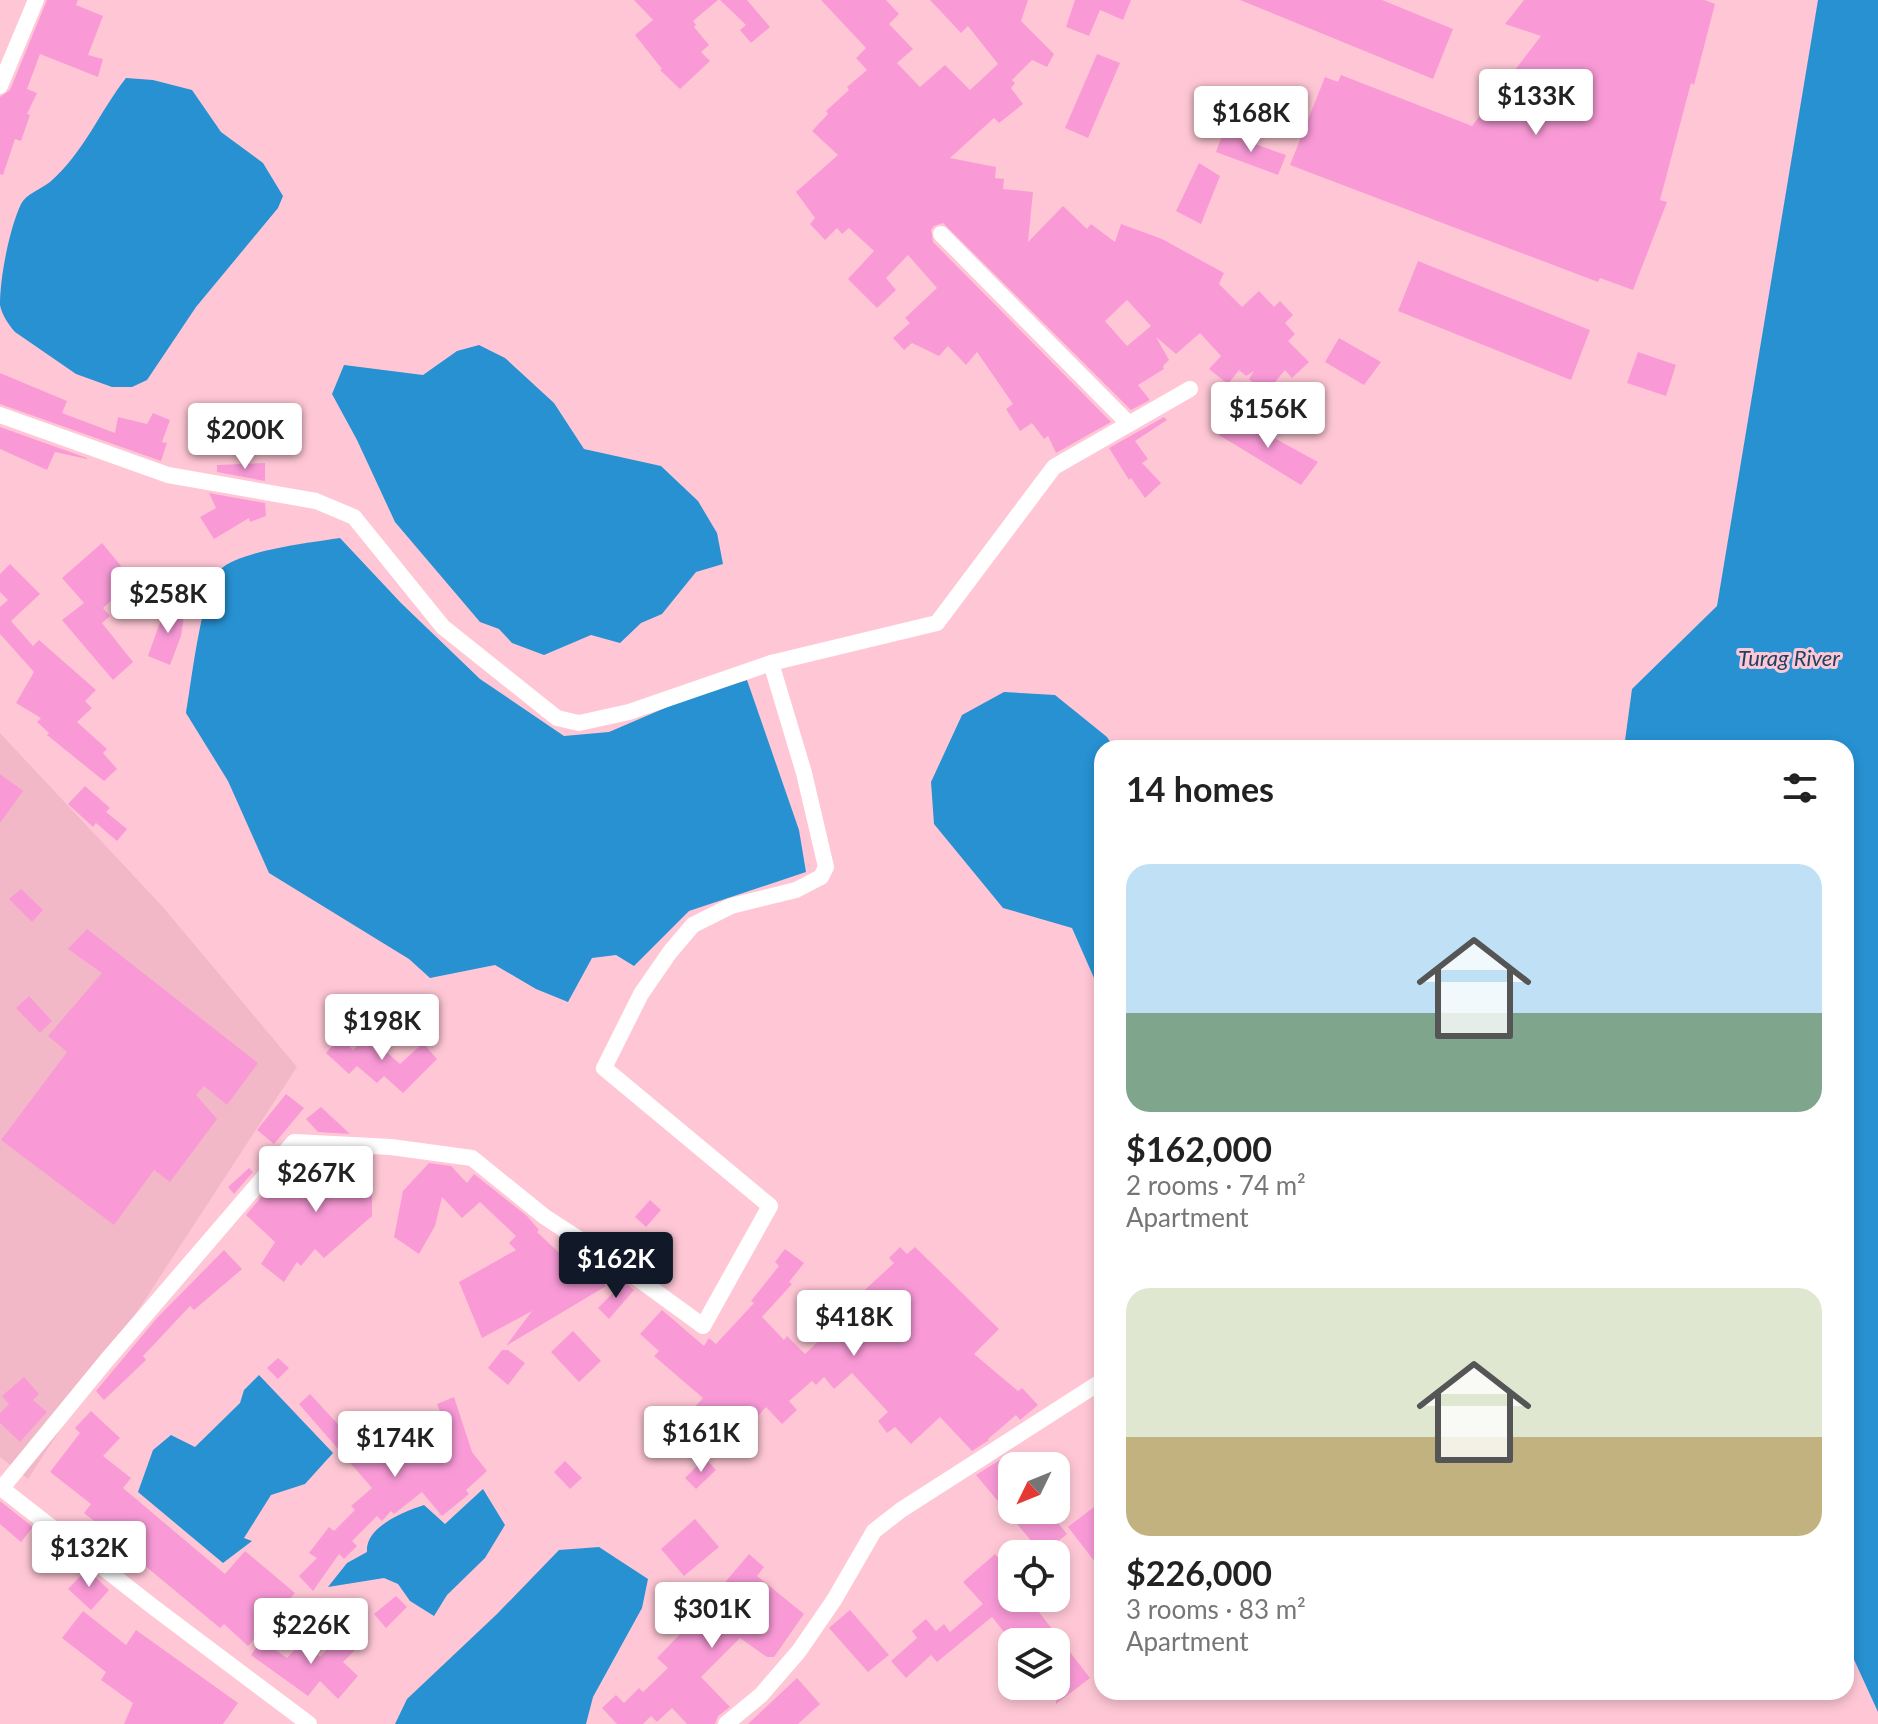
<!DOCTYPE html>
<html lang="en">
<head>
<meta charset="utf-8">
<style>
	:root { --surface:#fff; --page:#f6f6f6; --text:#222; --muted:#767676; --accent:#111827 }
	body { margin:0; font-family:Lato,sans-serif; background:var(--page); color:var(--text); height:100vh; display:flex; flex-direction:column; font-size:30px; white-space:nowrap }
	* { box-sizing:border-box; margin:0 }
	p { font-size:26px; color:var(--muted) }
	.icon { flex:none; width:44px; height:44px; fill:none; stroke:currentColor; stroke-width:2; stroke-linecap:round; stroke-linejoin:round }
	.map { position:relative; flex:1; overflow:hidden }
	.panel { position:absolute; left:1094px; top:740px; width:760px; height:960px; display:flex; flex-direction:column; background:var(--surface); border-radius:24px; box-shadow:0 4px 12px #0003 }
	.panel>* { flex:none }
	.needle { width:52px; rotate:227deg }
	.fabs { position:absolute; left:998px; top:1452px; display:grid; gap:16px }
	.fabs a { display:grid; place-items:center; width:72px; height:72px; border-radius:16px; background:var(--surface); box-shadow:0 4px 12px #0003; font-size:40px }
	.price { position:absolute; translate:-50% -68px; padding:0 18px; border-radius:8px; background:#fff; color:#222; font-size:26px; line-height:52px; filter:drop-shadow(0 2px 4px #0008) }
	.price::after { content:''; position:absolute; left:50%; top:48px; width:24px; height:18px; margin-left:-12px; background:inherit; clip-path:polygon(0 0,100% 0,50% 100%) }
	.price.on { background:var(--accent); color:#fff }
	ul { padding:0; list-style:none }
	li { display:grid; align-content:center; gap:16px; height:424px; padding:0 32px }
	li span { display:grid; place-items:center; height:248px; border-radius:24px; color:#555 }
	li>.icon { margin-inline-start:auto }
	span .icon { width:144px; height:144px; fill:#fffc; stroke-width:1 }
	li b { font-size:34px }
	h2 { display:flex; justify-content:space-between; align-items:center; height:96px; padding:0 32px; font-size:34px }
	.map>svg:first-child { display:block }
	.built { fill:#f3b8c7 }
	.water { fill:#2791d2 }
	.building { fill:#f99ad7; fill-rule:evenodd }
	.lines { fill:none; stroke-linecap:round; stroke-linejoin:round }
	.street { stroke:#fff; stroke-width:16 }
	.labels { text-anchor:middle; stroke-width:6; stroke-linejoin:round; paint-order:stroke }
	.water-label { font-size:22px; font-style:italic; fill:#1c4460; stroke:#ffc7d5 }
</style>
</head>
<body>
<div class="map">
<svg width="1878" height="1724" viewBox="0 0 1878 1724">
	<rect width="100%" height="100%" fill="#ffc7d5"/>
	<!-- built -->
	<polygon class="built" points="0,733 162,906 297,1067 28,1479 0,1457"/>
	<!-- water -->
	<g class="water">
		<polygon points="1818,0 1878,0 1878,1712 1846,1642 1846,748 1624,748 1632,689 1717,606"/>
		<path d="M126 78 153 80 192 90 221 132 263 163 283 196 278 208 196 307 147 380 132 387H112L76 374 15 332C8 324 2 315 0 305 0 277 9 230 21 204 26 194 41 189 50 182 83 154 100 111 126 78Z"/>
		<polygon points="479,345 505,358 554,403 584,449 661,466 698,501 717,533 723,564 696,572 662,614 641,623 620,643 591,635 544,655 512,643 499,629 480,622 395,522 357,440 332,394 344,365 423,375 457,351"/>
		<path d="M340 538 401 603 480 679 564 736 609 732 700 693 747 680 799 830 806 872 689 911 634 966 616 955 592 958 568 1002 536 989 495 965 430 978 409 959 269 873 228 781 186 713C192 680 201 591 221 569 238 551 314 542 340 538Z"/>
		<polygon points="1004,692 1055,695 1107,737 1114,748 1102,748 1102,996 1072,928 1003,908 934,824 931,782 962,715"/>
		<polygon points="259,1375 333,1453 305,1484 271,1495 244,1538 252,1541 223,1563 138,1492 153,1450 171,1435 195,1447 240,1403 244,1390"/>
		<path d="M483 1489 505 1525 485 1558 447 1595 434 1616 410 1601 398 1584 384 1578 328 1587 347 1563 367 1552C365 1527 403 1512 424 1505L445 1524Z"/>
		<polygon points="599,1547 648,1579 642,1608 593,1697 586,1724 395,1724 407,1699 497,1614 559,1550"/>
	</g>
	<!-- building -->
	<g class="building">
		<polygon points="47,0 78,0 76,5 103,16 88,55 103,59 98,77 40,54 27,89 37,93 27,114 30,115 21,141 15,139 3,175 0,174 0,97 10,90"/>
		<polygon points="634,0 718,0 693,21 696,25 694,27 709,45 701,52 710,61 680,89 660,70 662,69 635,35 653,20"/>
		<polygon points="720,0 747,0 770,27 751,43 740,30 746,25"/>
		<path d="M821 0H886L899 14 889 24 913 49 897 63 920 87 945 65 970 90 998 64 968 26 961 33 930 0H1028L1021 21 1054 54 1047 67 1032 60 1012 80 1015 83 1011 88 1023 104 999 123 994 118 950 158 996 167 995 178 1004 179 1003 189 1033 192 1028 242 1063 206 1087 229 1091 224 1115 242 1121 224 1162 239 1224 273 1219 284 1242 307 1259 291 1274 307 1280 301 1293 315 1285 323 1295 334 1288 341 1309 362 1292 378 1285 370 1265 394 1249 379 1254 371 1246 376 1239 370 1228 384 1209 369 1221 356 1200 333 1176 354 1156 337 1169 360 1163 366 1164 369 1138 385 1150 400 1131 410 943 223 934 226 931 230 933 242 1111 422 1056 453 1048 436 1044 439 1032 423 1020 431 1006 409 1013 404 977 352 966 365 948 346 939 356 912 343 904 350 893 338 910 323 905 318 937 288 908 255 886 278 896 290 877 308 848 279 874 251 849 228 842 234 837 228 825 240 810 224 815 218 796 192 838 155 812 131 828 114 826 111 849 90 847 87 867 70 856 58 866 48ZM1127 300 1151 326 1127 346 1105 321Z"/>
		<polygon points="1075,0 1131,0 1123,20 1100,10 1089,36 1066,27"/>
		<polygon points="1240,0 1382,0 1453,29 1433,79"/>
		<polygon points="1524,0 1705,0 1715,4 1694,85 1691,83 1660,200 1667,202 1633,290 1600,278 1598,282 1290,165 1325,77 1338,82 1341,75 1472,126 1541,36 1505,24"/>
		<polygon points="1097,54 1120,63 1088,138 1065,128"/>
		<polygon points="1223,133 1286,155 1278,175 1216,152"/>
		<polygon points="1199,163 1220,176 1201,224 1176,211"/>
		<polygon points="1418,261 1590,330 1571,380 1398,311"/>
		<polygon points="1339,338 1381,362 1364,385 1325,362"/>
		<polygon points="1638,352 1676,365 1666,396 1627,383"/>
		<polygon points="0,373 67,401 62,413 115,433 118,417 147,424 153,413 170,420 162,442 167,443 161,461 0,404"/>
		<polygon points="1230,414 1318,462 1301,485 1219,435"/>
		<polygon points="1164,417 1167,420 1135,441 1148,459 1142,463 1161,483 1145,498 1131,478 1129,480 1109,448"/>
		<polygon points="0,427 87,458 87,459 55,452 47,470 0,449"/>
		<polygon points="265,463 265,481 217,472 217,465"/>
		<polygon points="209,493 265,503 266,516 250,522 249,518 214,539 200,517 216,508"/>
		<polygon points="102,543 121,566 116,571 129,585 103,608 110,616 102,623 133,662 113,680 62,620 84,603 62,578"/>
		<polygon points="10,564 40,594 11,621 33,646 39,640 96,690 85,701 92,708 77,722 107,749 103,753 117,769 104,781 47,735 49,733 37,722 41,718 16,703 34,672 0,634 0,607 8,600 0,592 0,574"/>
		<polygon points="166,606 185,610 181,636 170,665 148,656"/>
		<polygon points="0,774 23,791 0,823"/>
		<polygon points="85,786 110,808 106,812 127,829 117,841 96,823 93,827 68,804"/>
		<polygon points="21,889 43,910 32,922 9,899"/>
		<polygon points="87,929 258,1063 227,1105 204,1086 196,1095 217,1119 170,1182 154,1170 114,1225 1,1140 67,1052 48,1036 102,973 68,949"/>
		<polygon points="29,996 52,1021 40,1033 16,1008"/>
		<polygon points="367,1035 400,1064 423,1043 437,1059 403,1093 384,1076 377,1083 357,1066 349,1074 326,1053 340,1037 353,1050"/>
		<polygon points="286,1094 304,1108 274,1144 257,1130"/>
		<polygon points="321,1107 350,1134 318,1132 306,1119"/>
		<polygon points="328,1155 372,1157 372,1216 324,1258 315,1249 301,1266 297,1262 284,1282 261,1264 275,1242 246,1215 269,1188 280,1198 331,1175"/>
		<polygon points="429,1163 451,1166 467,1183 474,1174 527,1216 539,1230 537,1232 571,1264 576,1259 606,1286 506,1346 532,1311 482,1338 459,1282 516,1250 509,1243 516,1236 480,1202 462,1218 442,1197 435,1226 419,1254 394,1237 403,1191"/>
		<polygon points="249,1168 253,1172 234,1194 228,1187"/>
		<polygon points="650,1200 661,1210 646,1227 635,1217"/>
		<polygon points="900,1247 907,1254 915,1247 999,1329 974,1354 1018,1391 1022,1388 1038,1405 1020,1420 1016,1415 988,1439 989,1440 972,1451 940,1417 911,1444 895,1427 887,1433 878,1421 888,1412 852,1373 834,1389 824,1377 816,1385 812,1381 789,1401 797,1410 782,1424 766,1407 731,1446 692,1410 703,1398 654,1356 659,1351 640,1334 662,1310 704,1346 709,1338 716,1344 754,1303 751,1301 779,1266 775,1262 785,1249 804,1263 789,1282 792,1284 762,1317 784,1340 787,1336 805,1354 846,1315 842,1311 894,1263 889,1258"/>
		<polygon points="224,1250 242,1269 194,1310 190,1306 143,1356 146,1360 104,1400 96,1391 157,1318"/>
		<polygon points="624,1282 634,1290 609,1319 598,1308"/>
		<polygon points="573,1331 601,1361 579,1382 551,1352"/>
		<polygon points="502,1350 508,1350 525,1363 508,1385 488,1368"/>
		<polygon points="278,1358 289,1368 278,1379 267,1368"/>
		<polygon points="24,1377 39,1394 33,1400 47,1412 20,1442 0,1423 0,1413 9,1404 2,1396"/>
		<polygon points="310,1394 368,1457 392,1436 413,1461 433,1444 430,1420 443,1418 437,1404 454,1397 472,1452 487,1471 466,1490 469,1494 442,1516 422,1492 394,1514 391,1511 382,1521 377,1516 352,1541 357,1546 344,1559 339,1554 313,1591 299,1576 317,1558 309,1553 329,1527 334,1531 355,1510 351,1506 372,1488 299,1404"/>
		<polygon points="91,1411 120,1438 103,1456 131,1478 123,1488 225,1574 245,1551 295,1593 248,1646 224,1624 220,1628 132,1555 135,1553 84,1513 91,1504 50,1472 80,1433 75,1428"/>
		<polygon points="705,1458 716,1470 696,1489 685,1478"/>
		<polygon points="1003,1458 1012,1468 1012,1510 1047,1510 1067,1534 1046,1551 1036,1540 1033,1543 976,1475"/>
		<polygon points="565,1461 582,1478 570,1489 554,1472"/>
		<polygon points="0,1501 33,1527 21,1542 0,1524"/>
		<polygon points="1094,1507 1102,1517 1102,1571 1068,1527"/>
		<polygon points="695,1519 719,1547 684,1576 661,1549"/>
		<polygon points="749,1554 764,1567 757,1576 804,1614 774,1657 767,1657 740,1638 701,1677 730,1707 718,1716 715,1724 687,1724 672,1708 657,1722 651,1716 643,1724 617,1724 602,1708 616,1695 624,1703 639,1688 643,1692 668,1668 657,1658 718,1595 716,1593"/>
		<polygon points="995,1554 1005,1566 1012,1559 1012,1598 1028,1598 1090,1678 1056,1704 1056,1642 1012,1642 992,1617 937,1662 931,1655 906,1678 891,1661 917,1638 912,1631 926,1619 936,1631 944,1624 950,1632 983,1604 963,1582"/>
		<polygon points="87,1569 109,1590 91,1610 68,1589"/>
		<polygon points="396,1596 407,1607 386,1628 374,1614"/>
		<polygon points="850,1610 889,1655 868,1672 829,1628"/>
		<polygon points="83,1611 126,1645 136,1630 238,1703 223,1724 124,1724 133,1703 101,1680 106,1672 62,1638"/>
		<polygon points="341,1634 355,1650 343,1662 358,1676 338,1699 320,1681 308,1696 251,1655 262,1640 287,1658 302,1641 320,1657"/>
		<polygon points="797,1678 820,1704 798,1724 748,1724"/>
	</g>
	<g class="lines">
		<!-- street -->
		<g class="street">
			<polyline points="0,86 36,0"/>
			<polyline points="941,234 1129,424"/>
			<polyline points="0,415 168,475 316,501 354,517 443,627 557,718 579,723 629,712 771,663 937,623 1054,467 1190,389"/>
			<polyline points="0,1487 152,1606 309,1724"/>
			<polyline points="2,1488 106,1361 294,1142 391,1147 472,1158 545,1217 622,1267 703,1326 770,1206 604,1068 641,994 670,952 693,925 731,906 796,890 821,877 826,867 804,773 771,663"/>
			<polyline points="726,1724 761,1695 799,1651 834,1600 874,1531 901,1510 1102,1381"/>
		</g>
	</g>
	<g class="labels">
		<!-- water labels -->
		<g class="water-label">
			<text x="1789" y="666">Turag River</text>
		</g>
	</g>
</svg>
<div class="fabs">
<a><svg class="needle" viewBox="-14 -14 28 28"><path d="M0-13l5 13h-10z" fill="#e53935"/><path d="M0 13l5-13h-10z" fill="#767676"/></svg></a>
<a><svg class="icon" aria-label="locate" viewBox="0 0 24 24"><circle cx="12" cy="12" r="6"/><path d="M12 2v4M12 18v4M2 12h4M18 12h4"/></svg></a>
<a><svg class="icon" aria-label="layers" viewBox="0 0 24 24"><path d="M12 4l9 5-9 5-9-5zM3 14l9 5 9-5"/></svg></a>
</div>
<b class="price" style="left:1536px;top:137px">$133K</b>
<b class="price" style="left:1251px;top:154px">$168K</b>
<b class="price" style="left:1268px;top:450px">$156K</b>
<b class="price" style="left:245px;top:471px">$200K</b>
<b class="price" style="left:168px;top:635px">$258K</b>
<b class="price" style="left:382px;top:1062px">$198K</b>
<b class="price" style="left:316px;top:1214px">$267K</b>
<b class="price on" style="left:616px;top:1300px">$162K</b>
<b class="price" style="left:854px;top:1358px">$418K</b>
<b class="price" style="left:701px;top:1474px">$161K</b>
<b class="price" style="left:395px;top:1479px">$174K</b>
<b class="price" style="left:89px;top:1589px">$132K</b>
<b class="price" style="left:712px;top:1650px">$301K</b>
<b class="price" style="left:311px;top:1666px">$226K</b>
<section class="panel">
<h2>14 homes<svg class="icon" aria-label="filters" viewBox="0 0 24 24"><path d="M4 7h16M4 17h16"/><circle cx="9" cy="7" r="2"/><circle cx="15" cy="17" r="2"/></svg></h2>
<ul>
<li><span style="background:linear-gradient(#bfe0f5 60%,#7fa58c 0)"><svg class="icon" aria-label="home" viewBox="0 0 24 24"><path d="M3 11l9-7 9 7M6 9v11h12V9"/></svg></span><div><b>$162,000</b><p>2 rooms · 74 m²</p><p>Apartment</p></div></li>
<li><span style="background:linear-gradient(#dfe7d0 60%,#c2b280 0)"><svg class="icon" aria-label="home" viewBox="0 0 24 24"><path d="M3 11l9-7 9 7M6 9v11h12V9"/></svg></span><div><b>$226,000</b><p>3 rooms · 83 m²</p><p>Apartment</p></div></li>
</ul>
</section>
</div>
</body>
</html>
